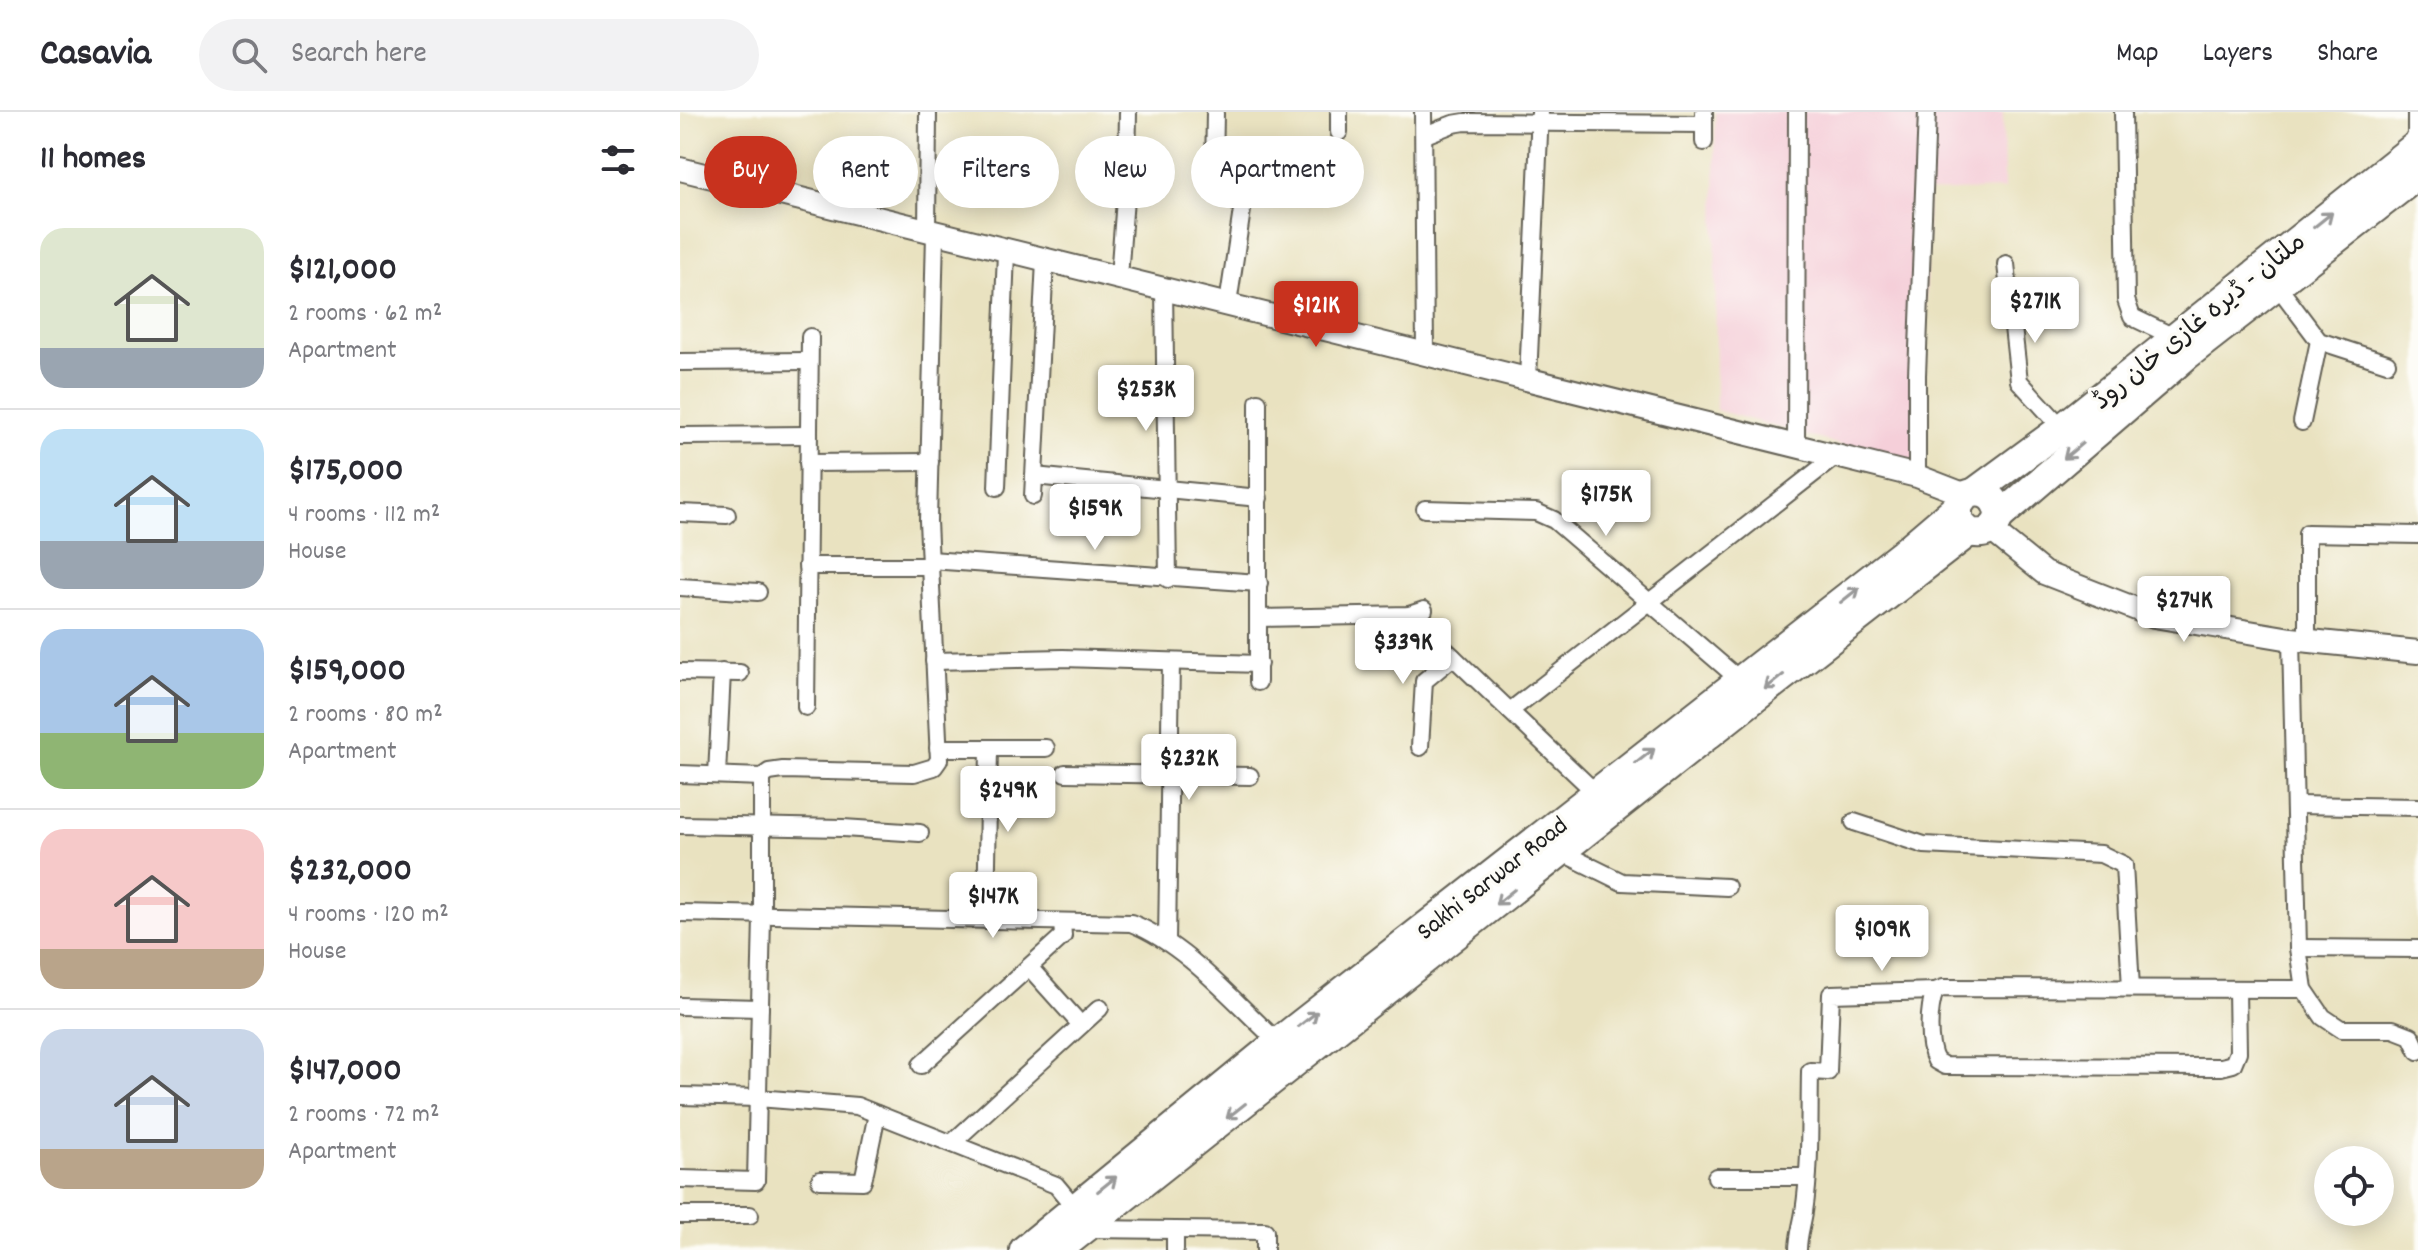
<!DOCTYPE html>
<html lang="en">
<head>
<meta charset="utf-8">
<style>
	:root { --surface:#fff; --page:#f2f2f3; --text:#2b2b33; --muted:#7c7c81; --line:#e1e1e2; --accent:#c8321e }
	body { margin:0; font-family:Dekko,"Playpen Sans Arabic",sans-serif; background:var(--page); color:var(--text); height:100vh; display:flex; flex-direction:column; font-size:30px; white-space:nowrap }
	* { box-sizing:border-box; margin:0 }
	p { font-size:26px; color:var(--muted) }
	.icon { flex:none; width:44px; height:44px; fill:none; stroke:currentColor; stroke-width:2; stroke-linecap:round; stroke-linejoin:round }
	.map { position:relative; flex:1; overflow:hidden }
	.panel { display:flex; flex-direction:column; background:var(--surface); width:680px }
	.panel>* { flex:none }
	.banner { position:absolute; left:24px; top:24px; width:760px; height:72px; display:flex; gap:16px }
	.fabs { position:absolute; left:1634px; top:1034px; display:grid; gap:16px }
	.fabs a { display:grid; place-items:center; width:80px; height:80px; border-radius:50%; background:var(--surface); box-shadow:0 4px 20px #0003; font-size:40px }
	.price { position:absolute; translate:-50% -68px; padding:0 18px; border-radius:8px; background:#fff; color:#222; font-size:26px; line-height:52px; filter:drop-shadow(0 2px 4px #0008) }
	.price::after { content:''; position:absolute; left:50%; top:48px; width:24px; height:18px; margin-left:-12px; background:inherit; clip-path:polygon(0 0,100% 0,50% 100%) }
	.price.selected { background:var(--accent); color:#fff }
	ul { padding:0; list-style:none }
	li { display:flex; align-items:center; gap:24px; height:200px; padding:0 40px }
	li+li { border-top:2px solid var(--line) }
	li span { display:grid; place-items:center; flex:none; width:224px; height:160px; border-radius:24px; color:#555 }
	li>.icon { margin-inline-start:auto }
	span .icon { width:96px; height:96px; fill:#fffc; stroke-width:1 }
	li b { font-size:34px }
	h2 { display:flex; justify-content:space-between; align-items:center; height:96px; padding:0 40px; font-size:34px }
	.chip { padding:0 28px; border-radius:36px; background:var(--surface); box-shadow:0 4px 20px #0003; font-size:28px; line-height:72px }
	.chip.selected { background:var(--accent); color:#fff }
	header { display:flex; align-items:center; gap:48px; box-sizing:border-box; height:112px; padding:0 40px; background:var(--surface); border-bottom:2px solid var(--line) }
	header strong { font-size:38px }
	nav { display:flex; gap:44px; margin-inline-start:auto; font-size:28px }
	.search { width:560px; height:72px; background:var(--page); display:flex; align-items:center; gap:20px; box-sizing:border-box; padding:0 28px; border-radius:44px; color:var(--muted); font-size:30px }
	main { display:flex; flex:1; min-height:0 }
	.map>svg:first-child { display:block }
	.built { fill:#f5cfd9 }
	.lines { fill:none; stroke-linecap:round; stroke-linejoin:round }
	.street-casing { stroke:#646155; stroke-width:20 }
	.secondary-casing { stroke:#646155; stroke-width:26 }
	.highway-casing { stroke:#646155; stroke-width:32 }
	.street { stroke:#fff; stroke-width:16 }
	.secondary { stroke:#fff; stroke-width:22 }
	.highway { stroke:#fff; stroke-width:28 }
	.oneway { stroke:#999 }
	.labels { text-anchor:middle; stroke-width:7; stroke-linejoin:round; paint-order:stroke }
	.street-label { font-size:26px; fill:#1c1c1c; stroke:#fdfcf7 }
</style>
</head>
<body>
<header>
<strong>Casavia</strong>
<div class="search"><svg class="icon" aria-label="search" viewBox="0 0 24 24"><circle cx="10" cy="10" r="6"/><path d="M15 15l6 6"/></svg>Search here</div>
<nav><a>Map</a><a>Layers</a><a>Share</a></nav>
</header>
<main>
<section class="panel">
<h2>11 homes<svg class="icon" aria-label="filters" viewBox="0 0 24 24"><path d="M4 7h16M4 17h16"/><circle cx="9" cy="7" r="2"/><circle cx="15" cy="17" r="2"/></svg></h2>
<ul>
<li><span style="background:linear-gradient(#dfe7d0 75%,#9aa5b1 0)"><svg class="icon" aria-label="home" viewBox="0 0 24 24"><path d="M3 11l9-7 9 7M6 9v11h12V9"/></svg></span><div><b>$121,000</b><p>2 rooms · 62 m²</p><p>Apartment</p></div></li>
<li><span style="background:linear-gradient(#bfe0f5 70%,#9aa5b1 0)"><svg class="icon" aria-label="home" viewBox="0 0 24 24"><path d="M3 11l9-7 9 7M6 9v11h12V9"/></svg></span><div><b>$175,000</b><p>4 rooms · 112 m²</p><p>House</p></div></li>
<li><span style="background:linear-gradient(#a9c7e8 65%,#8fb573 0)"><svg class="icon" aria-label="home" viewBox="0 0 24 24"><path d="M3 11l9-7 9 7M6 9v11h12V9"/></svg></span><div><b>$159,000</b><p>2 rooms · 80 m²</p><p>Apartment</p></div></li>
<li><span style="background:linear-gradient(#f6c9c9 75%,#b9a48a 0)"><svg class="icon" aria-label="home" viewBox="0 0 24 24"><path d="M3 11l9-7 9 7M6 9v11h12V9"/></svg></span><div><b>$232,000</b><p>4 rooms · 120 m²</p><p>House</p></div></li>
<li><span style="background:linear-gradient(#c9d6e8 75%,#b9a48a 0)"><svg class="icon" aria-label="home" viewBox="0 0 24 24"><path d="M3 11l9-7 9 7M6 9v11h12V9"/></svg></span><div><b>$147,000</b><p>2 rooms · 72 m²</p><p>Apartment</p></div></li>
</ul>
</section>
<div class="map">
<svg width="1738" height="1138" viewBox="0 0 1738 1138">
	<rect width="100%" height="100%" fill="#fdfcf7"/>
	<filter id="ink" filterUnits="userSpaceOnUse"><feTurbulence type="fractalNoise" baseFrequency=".0125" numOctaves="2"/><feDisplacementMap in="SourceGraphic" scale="16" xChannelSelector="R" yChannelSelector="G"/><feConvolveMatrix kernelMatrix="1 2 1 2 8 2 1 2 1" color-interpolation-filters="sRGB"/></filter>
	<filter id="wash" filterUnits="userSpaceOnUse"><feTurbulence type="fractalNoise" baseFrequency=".006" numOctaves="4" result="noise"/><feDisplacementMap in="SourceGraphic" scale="32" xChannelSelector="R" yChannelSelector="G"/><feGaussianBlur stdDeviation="1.8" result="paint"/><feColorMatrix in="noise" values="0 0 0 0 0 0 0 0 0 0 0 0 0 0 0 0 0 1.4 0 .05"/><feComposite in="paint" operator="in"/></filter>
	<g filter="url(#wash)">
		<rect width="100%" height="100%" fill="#e9e2c0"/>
		<!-- built -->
		<polygon class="built" points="1035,0 1323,0 1324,77 1248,80 1243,356 1036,298"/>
	</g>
	<g filter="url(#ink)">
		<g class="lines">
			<defs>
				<g id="street">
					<polyline points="659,0 659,20"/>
					<polyline points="743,0 745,241"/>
					<polyline points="1024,0 1024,30"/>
					<polyline points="1443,0 1446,188 1452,205 1496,226"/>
					<polyline points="1736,0 1736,34"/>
					<polyline points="535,1 534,58 568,58 548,192"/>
					<polyline points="745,23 773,12 785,10 1024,12"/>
					<polyline points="247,120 248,0"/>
					<polyline points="1326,152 1339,269 1382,316"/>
					<polyline points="439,165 447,61 448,0"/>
					<polyline points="1597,173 1639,229 1707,251"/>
					<polyline points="484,176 488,467"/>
					<polyline points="0,250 129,249"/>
					<polyline points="848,267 860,0"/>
					<polyline points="578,290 578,570"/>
					<polyline points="1622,310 1639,229"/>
					<polyline points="0,324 129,323"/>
					<polyline points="1116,334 1117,0"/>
					<polyline points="128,351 250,350"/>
					<polyline points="354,364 579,386"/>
					<polyline points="1237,364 1237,263 1247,0"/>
					<polyline points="317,375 326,140"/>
					<polyline points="353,384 365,149"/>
					<polyline points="745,397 856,400 874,408 1061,569"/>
					<polyline points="0,401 47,403"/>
					<polyline points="250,448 579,471"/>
					<polyline points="127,454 250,454"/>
					<polyline points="0,475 78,480"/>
					<polyline points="729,503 917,682"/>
					<polyline points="579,506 729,503 744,498"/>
					<polyline points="1611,527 1618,836 1624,877 1643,905 1661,917 1713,917 1731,924 1738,939"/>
					<polyline points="1627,528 1627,421 1738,423"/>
					<polyline points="254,549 383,546 579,552"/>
					<polyline points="0,560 60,561"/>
					<polyline points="126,595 130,225"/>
					<polyline points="830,599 1156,344"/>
					<polyline points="740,635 744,569 773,545"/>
					<polyline points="258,636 366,636"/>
					<polyline points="385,661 570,664"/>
					<polyline points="0,662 82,665"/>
					<polyline points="37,663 42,560"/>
					<polyline points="1615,693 1738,695"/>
					<polyline points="1174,710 1244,733 1421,742 1444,753 1451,876"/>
					<polyline points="0,713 163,716 240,721"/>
					<polyline points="881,740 942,770 1047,775"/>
					<path d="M0 801 451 811C507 833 554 890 598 930"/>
					<polyline points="306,808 309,636"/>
					<polyline points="487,830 491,550"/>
					<polyline points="1618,836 1738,837"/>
					<polyline points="349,855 401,913"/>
					<path d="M1255 879C1248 897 1247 932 1256 949L1265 954 1541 955 1553 952 1558 940 1557 877"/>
					<polyline points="0,894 80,896"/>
					<polyline points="241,953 383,824 382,810"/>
					<polyline points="0,984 78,986 177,994 376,1073 396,1097"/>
					<polyline points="272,1031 420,896"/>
					<polyline points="1036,1065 1127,1065"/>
					<polyline points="0,1067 76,1069 82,805 82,665 89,660 103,658 234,661 254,655 259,648 248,409 255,122"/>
					<polyline points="140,1068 183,1069 197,1002"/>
					<polyline points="0,1103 70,1103"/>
					<polyline points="406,1117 585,1119 585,1138"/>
					<polyline points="495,1138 495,1118"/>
					<path d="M1118 1138C1118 1124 1122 1113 1124 1100 1131 1054 1129 1006 1130 959L1148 960 1151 882 1255 879 1263 876 1624 877"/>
				</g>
				<g id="secondary">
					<polyline points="0,57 1237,364 1286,383"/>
					<polyline points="1311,418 1364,461 1474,504 1611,527 1738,540"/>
				</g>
				<g id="highway">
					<polyline points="1295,380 1382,316 1738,32"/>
					<polyline points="1319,405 1506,244 1738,63"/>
					<path d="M344 1138 598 930 1223 441 1278 394 1286 383C1304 376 1318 385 1319 405 1314 419 1304 424 1289 420L1278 409V394"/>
					<polyline points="378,1138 1066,593 1289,420"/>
				</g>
			</defs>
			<!-- street casing -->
			<use href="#street" class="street-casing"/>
			<!-- secondary casing -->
			<use href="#secondary" class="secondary-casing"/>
			<!-- highway casing -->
			<use href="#highway" class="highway-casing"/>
			<!-- street -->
			<use href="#street" class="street"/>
			<!-- secondary -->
			<use href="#secondary" class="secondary"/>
			<!-- highway -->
			<use href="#highway" class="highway"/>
		</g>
		<!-- one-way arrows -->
		<defs><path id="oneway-shaft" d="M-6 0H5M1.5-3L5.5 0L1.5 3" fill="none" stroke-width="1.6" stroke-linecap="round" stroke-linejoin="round" transform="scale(2)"/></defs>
		<g class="oneway">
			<use href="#oneway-shaft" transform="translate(1643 108) rotate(-39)"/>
			<use href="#oneway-shaft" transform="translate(1393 339) rotate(140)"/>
			<use href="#oneway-shaft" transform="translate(1170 483) rotate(-38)"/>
			<use href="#oneway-shaft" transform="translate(1094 570) rotate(142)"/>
			<use href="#oneway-shaft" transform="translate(965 644) rotate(-38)"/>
			<use href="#oneway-shaft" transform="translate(825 785) rotate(141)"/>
			<use href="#oneway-shaft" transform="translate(628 907) rotate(-38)"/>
			<use href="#oneway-shaft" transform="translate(556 999) rotate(142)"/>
			<use href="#oneway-shaft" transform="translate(427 1072) rotate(-39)"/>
		</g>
	</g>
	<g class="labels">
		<!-- street labels -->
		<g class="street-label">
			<text transform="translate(1518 208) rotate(-39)" y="9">ملتان - ڈیرہ غازی خان روڈ</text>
			<text transform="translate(811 765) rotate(-38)" y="9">Sakhi Sarwar Road</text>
		</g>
	</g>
</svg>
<div class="fabs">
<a><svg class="icon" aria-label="locate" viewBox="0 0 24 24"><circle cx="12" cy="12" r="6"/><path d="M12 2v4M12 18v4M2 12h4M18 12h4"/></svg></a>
</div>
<b class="price" style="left:1355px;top:233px">$271K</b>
<b class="price selected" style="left:636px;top:237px">$121K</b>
<b class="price" style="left:466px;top:321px">$253K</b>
<b class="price" style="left:926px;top:426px">$175K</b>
<b class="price" style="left:415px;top:440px">$159K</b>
<b class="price" style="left:1504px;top:532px">$274K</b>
<b class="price" style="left:723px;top:574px">$339K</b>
<b class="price" style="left:509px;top:690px">$232K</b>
<b class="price" style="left:328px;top:722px">$249K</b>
<b class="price" style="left:313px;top:828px">$147K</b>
<b class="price" style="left:1202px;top:861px">$109K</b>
<div class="banner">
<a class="chip selected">Buy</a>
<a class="chip">Rent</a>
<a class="chip">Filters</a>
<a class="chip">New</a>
<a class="chip">Apartment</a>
</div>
</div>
</main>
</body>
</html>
